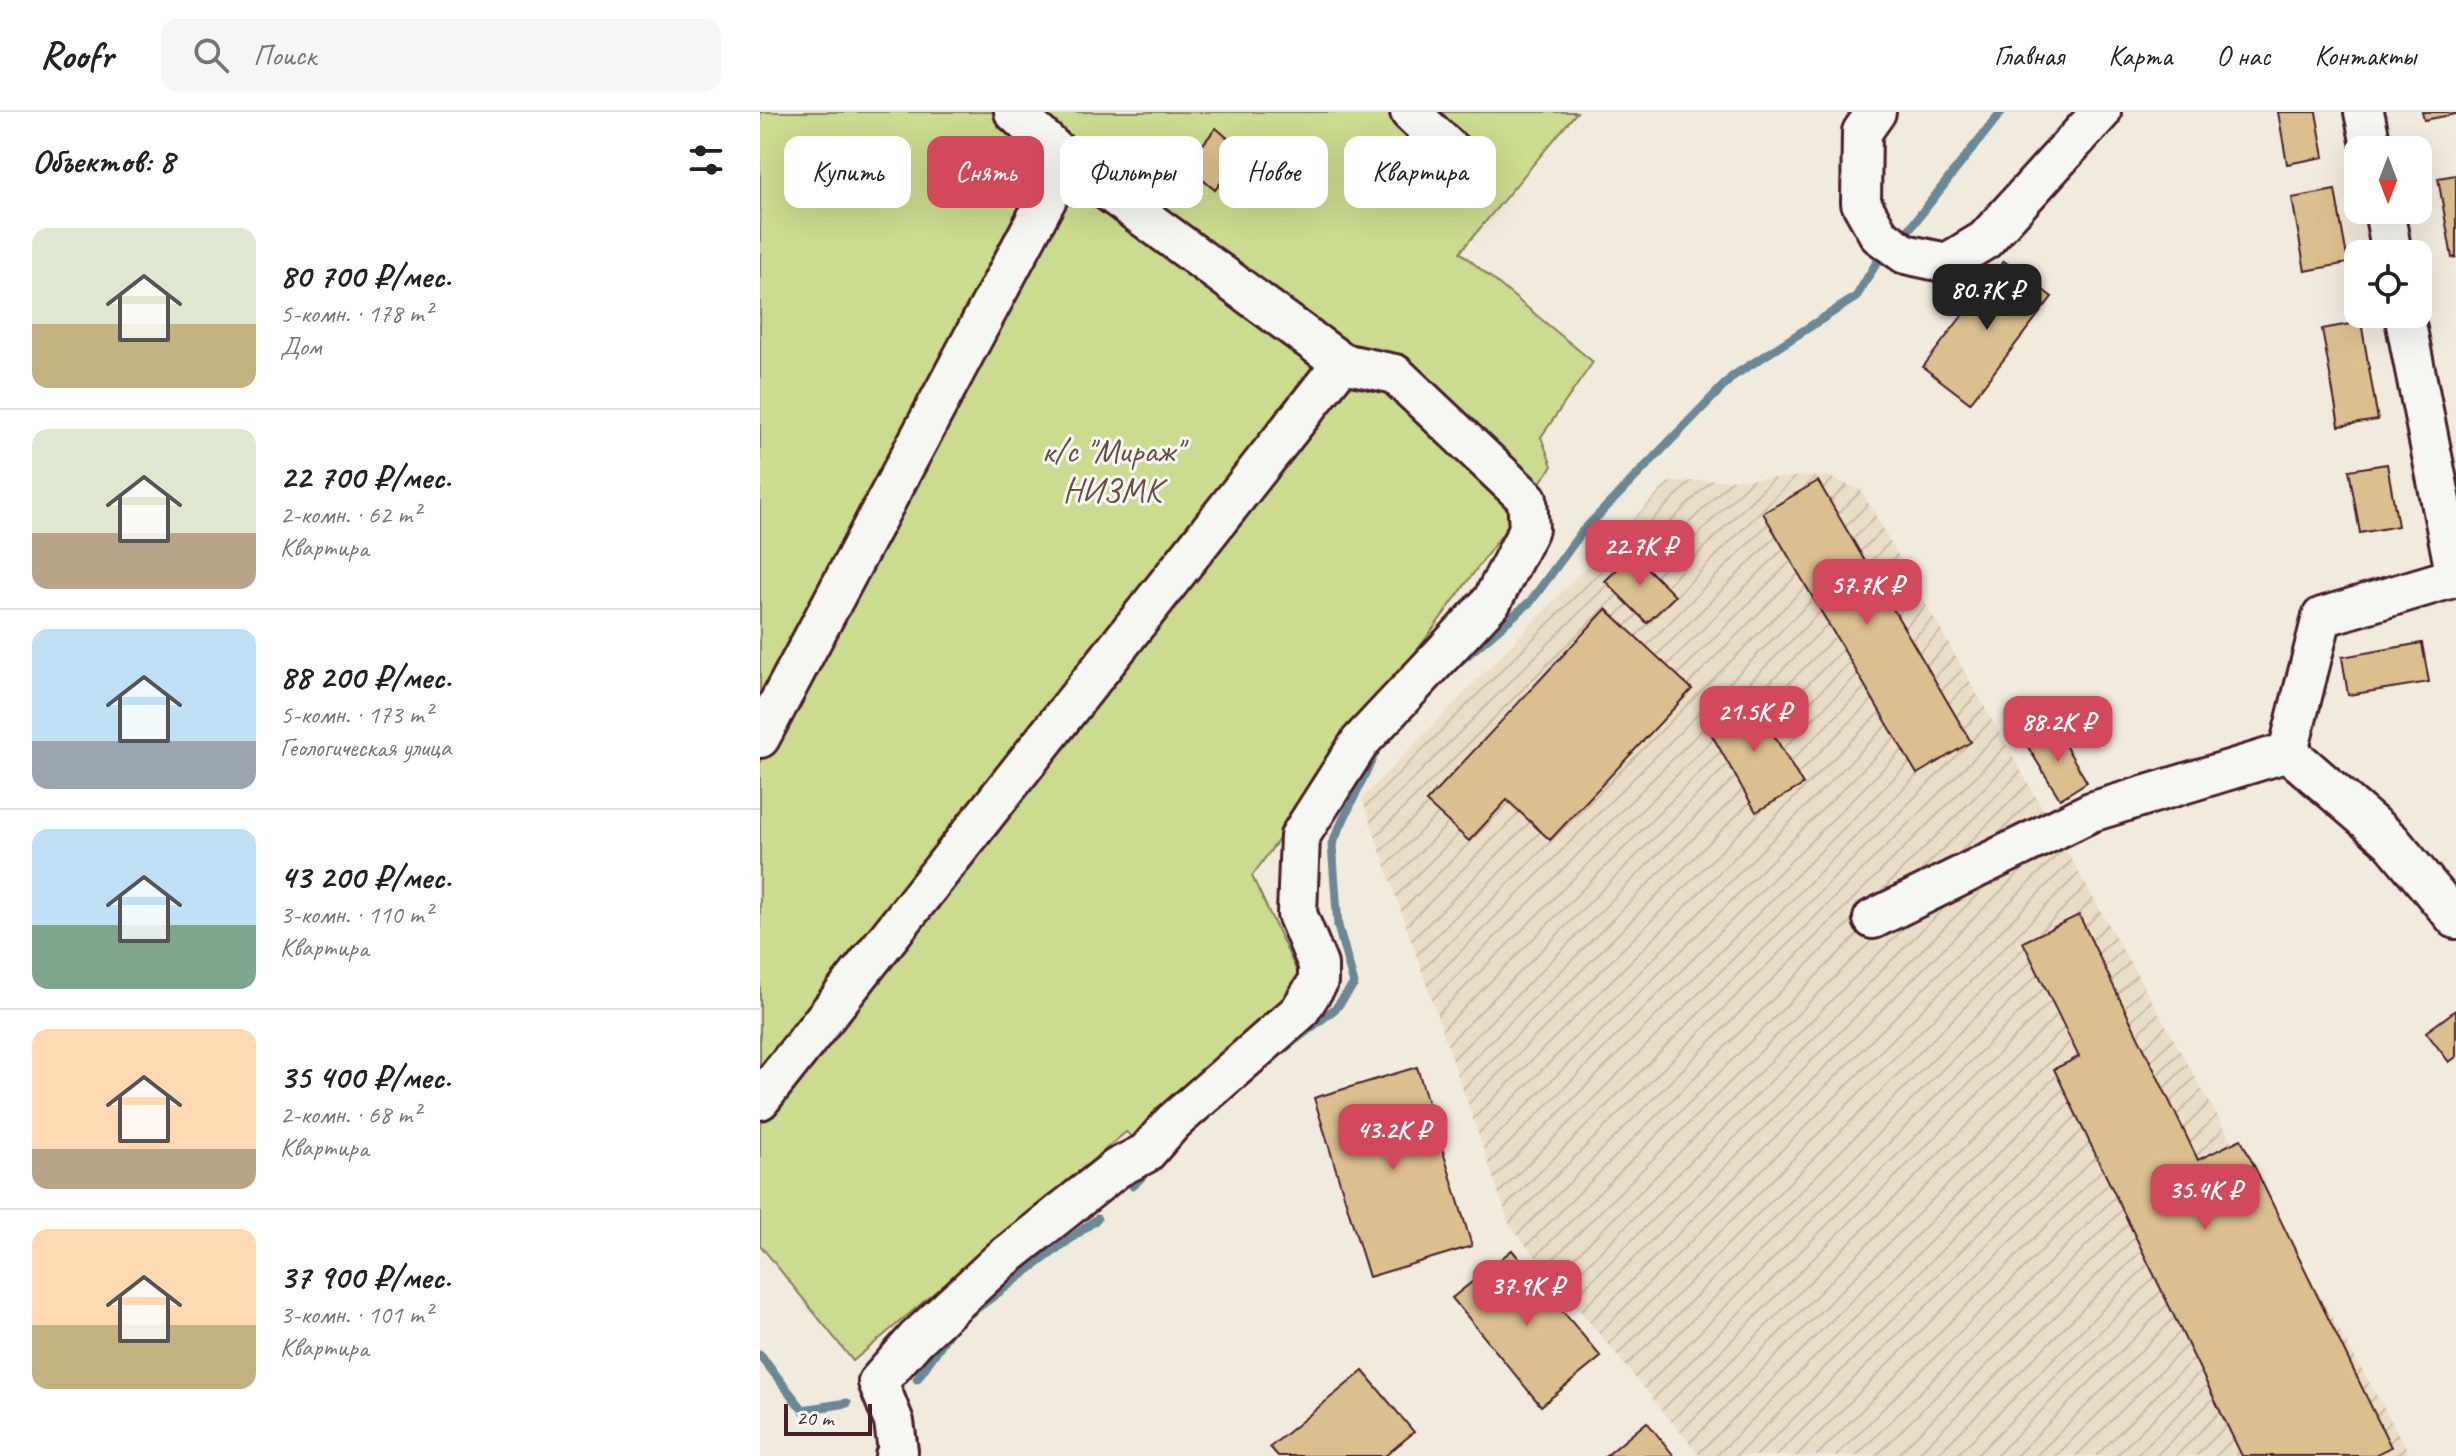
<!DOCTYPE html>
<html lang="ru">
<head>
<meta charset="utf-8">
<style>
	:root { --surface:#fff; --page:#f6f6f6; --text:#222; --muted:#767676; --line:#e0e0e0; --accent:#d1495b }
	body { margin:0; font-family:Caveat,sans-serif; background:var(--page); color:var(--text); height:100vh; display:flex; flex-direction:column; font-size:30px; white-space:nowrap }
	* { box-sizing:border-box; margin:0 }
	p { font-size:26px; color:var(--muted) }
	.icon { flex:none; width:44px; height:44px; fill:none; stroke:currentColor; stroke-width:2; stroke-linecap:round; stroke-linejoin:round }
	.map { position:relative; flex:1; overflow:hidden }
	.sheet { display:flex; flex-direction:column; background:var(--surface); width:760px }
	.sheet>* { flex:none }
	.guide { position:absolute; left:24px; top:24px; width:760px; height:72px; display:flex; gap:16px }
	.needle { width:52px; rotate:180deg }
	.tools { position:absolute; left:1584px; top:24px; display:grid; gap:16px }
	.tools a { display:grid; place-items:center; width:88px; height:88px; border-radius:16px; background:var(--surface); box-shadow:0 8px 32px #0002; font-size:40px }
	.scale { position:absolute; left:24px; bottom:20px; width:88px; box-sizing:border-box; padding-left:8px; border:4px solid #4a1f2b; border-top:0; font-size:22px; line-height:28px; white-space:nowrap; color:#4a1f2b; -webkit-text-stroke:6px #f6f6f2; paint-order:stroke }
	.price { position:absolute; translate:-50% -68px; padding:0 18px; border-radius:16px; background:var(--accent); color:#fff; font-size:26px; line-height:52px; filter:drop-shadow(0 2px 4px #0008) }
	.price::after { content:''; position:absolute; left:50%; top:48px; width:24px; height:18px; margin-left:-12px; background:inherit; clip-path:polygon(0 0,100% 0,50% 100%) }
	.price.current { background:#222; color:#fff }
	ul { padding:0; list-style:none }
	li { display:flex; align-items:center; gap:24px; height:200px; padding:0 32px }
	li+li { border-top:2px solid var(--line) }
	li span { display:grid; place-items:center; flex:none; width:224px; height:160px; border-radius:16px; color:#555 }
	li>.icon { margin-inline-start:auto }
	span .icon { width:96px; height:96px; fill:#fffc; stroke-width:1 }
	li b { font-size:34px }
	h2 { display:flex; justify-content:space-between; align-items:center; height:96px; padding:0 32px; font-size:34px }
	.chip { padding:0 28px; border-radius:16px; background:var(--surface); box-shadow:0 8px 32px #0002; font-size:28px; line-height:72px }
	.chip.current { background:var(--accent); color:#fff }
	header { display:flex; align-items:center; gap:48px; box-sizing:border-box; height:112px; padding:0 40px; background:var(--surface); border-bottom:2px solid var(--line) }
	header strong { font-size:38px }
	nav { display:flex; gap:44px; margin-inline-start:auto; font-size:28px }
	.search { width:560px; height:72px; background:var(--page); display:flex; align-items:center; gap:20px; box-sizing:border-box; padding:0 28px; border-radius:16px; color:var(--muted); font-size:30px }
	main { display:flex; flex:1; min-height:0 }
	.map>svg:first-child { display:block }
	.industrial { fill:url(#industrial-furrows) }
	.garden { fill:#cbdb8f; stroke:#8a7d5d; stroke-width:2 }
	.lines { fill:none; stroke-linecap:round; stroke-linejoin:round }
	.stream { stroke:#6a8895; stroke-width:9 }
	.building { fill:#dbbf8f; stroke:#4a1f2b; stroke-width:2 }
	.minor-casing { stroke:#4a1f2b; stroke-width:44 }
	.minor { stroke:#f6f6f2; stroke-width:38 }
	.labels { text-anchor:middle; stroke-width:6; stroke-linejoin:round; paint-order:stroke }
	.park-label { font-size:34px; fill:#6a4e44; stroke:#f6f6f2 }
</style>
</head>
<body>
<header>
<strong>Roofr</strong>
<div class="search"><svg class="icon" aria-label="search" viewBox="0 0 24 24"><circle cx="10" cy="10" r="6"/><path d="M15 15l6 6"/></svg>Поиск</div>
<nav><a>Главная</a><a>Карта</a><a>О нас</a><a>Контакты</a></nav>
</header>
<main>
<section class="sheet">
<h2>Объектов: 8<svg class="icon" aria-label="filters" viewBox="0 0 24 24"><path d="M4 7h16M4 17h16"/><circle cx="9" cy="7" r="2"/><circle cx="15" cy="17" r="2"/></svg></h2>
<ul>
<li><span style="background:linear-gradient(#dfe7d0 60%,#c2b280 0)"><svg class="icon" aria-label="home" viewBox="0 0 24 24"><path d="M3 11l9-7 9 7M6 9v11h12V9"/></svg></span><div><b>80 700 ₽/мес.</b><p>5-комн. · 178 m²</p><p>Дом</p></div></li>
<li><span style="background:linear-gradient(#dfe7d0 65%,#b9a48a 0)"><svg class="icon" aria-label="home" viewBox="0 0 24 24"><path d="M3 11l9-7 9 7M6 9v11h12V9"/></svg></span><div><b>22 700 ₽/мес.</b><p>2-комн. · 62 m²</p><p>Квартира</p></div></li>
<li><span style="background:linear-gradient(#bfe0f5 70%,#9aa5b1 0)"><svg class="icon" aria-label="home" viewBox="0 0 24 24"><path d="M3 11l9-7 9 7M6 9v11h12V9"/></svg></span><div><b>88 200 ₽/мес.</b><p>5-комн. · 173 m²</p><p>Геологическая улица</p></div></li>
<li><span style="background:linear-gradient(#bfe0f5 60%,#7fa58c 0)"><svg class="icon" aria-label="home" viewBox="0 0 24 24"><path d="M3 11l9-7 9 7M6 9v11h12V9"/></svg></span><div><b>43 200 ₽/мес.</b><p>3-комн. · 110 m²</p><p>Квартира</p></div></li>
<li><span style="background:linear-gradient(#ffd9b3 75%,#b9a48a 0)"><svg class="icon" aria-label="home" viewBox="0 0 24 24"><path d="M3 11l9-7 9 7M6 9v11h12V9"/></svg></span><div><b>35 400 ₽/мес.</b><p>2-комн. · 68 m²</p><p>Квартира</p></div></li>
<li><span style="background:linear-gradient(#ffd9b3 60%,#c2b280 0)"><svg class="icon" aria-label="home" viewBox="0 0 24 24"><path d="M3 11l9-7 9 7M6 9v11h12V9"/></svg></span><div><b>37 900 ₽/мес.</b><p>3-комн. · 101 m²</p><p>Квартира</p></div></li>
</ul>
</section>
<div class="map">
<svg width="1696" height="1344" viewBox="0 0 1696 1344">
	<defs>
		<pattern id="industrial-furrows" width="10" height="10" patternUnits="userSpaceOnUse" patternTransform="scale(2)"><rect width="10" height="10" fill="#eadec6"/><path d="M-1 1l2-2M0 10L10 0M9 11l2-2" fill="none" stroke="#cabeaa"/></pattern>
	</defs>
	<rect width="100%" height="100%" fill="#f1ebde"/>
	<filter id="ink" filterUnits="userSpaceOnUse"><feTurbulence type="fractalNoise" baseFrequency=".0125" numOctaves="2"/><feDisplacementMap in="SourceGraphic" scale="16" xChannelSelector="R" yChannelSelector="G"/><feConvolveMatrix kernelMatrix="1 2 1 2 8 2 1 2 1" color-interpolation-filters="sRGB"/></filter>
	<g filter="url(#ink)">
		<!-- industrial -->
		<polygon class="industrial" points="1066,364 1101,378 1651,1344 940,1344 750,1114 602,686 909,370"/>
		<!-- garden -->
		<polygon class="garden" points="0,0 817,0 700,140 833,250 781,325 792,354 492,764 542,870 494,924 379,1029 366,1020 93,1249 0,1133"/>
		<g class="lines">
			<!-- stream -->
			<g class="stream">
				<polyline points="1150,116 1241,0"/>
				<polyline points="698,551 771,489 821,421 973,264 1096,185 1123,140"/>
				<polyline points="525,936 576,896 594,872 578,814 572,732 616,638"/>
				<polyline points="373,1074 389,1057"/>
				<polyline points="208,1203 337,1107"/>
				<polyline points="0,1243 43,1298 87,1291"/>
				<polyline points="157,1267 193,1215"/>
			</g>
		</g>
		<!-- building -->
		<g class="building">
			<polygon points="1518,0 1556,0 1564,45 1527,52"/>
			<polygon points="1662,0 1696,0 1696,2 1664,8"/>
			<polygon points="456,16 485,41 455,78 431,58 436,52 431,47"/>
			<polygon points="668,28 687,45 671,64 651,46"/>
			<polygon points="1696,63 1696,145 1692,146 1678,66"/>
			<polygon points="1575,78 1588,151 1545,159 1532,86"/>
			<polygon points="1244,149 1292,185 1210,291 1163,255"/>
			<polygon points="1601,210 1618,308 1579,314 1562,217"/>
			<polygon points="1627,352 1638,414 1600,421 1589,358"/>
			<polygon points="1058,369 1211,630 1157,662 1003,401"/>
			<polygon points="873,442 915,484 887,511 845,469"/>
			<polygon points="846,497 932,577 790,728 747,688 709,729 666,690"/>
			<polygon points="1662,531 1669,570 1588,583 1582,545"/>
			<polygon points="991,584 1043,673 996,700 945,611"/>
			<polygon points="1296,618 1327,670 1300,687 1268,635"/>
			<polygon points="1319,803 1438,1048 1481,1027 1631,1335 1613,1344 1482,1344 1294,957 1319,945 1263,830"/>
			<polygon points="1696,898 1696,945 1689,950 1666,920"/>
			<polygon points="657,955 712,1134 609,1165 554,986"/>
			<polygon points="752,1138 841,1245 781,1294 692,1186"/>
			<polygon points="603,1259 654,1320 625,1344 518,1344 510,1335"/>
			<polygon points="887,1310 914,1344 846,1344"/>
		</g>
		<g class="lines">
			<defs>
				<g id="minor">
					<polyline points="254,0 307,49 582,251"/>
					<polyline points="650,0 701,48"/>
					<polyline points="1116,0 1102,20 1101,91 1119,123 1145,142 1187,151 1225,128 1341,0"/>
					<polyline points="1604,0 1612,38"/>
					<polyline points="1624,98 1632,142"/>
					<polyline points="0,626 307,49"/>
					<polyline points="1528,640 1562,505 1696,465 1644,202"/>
					<polyline points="1528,640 1631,729 1696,807"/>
					<polyline points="1113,807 1331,700 1528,640"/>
					<polyline points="0,988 582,251 635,262 767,387 769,417 732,489 600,630 540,724 537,802 558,853 558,870 539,900 413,1010 386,1041 357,1056 241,1148 156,1227 118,1270 134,1310 138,1339 135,1344"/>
				</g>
			</defs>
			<!-- minor casing -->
			<use href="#minor" class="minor-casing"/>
			<!-- minor -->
			<use href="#minor" class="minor"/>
		</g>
	</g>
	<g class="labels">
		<!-- park labels -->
		<g class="park-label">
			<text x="352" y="350">к/с "Мираж"<tspan x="352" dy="39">НИЗМК</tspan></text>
		</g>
	</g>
</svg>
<div class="tools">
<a><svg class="needle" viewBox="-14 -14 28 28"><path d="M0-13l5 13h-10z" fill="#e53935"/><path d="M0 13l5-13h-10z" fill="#767676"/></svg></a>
<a><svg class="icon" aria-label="locate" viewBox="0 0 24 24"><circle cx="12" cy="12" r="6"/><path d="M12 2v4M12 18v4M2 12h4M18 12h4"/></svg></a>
</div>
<div class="scale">20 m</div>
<b class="price current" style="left:1227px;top:220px">80.7K ₽</b>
<b class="price" style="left:880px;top:476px">22.7K ₽</b>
<b class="price" style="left:1107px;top:515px">57.7K ₽</b>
<b class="price" style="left:994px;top:642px">21.5K ₽</b>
<b class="price" style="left:1298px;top:652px">88.2K ₽</b>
<b class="price" style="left:633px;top:1060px">43.2K ₽</b>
<b class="price" style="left:1445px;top:1120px">35.4K ₽</b>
<b class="price" style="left:767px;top:1216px">37.9K ₽</b>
<div class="guide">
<a class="chip">Купить</a>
<a class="chip current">Снять</a>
<a class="chip">Фильтры</a>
<a class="chip">Новое</a>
<a class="chip">Квартира</a>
</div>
</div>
</main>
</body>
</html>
